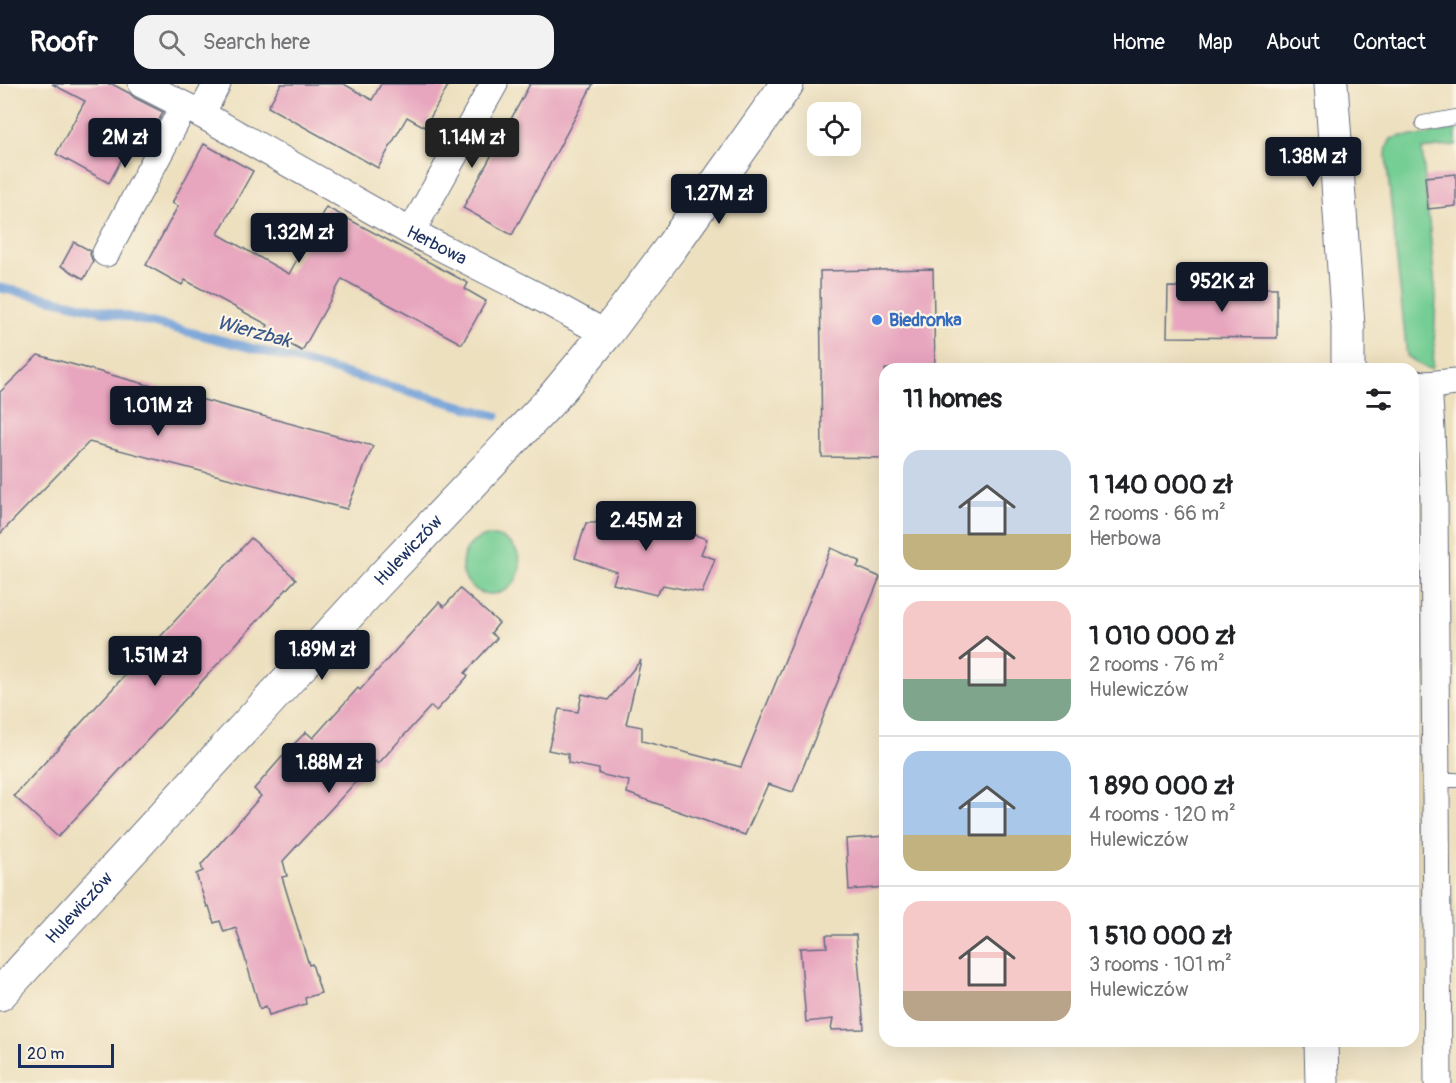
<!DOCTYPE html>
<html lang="en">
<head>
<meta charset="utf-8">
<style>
	:root { --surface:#fff; --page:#f2f2f2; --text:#202124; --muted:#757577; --line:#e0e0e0; --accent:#111827 }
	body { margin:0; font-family:Pangolin,sans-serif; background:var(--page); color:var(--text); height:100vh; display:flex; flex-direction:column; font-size:22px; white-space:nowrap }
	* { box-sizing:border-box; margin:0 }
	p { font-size:20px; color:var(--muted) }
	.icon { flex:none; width:33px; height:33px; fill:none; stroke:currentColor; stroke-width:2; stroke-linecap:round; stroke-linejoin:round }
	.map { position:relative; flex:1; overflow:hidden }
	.drawer { position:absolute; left:879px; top:279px; width:540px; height:684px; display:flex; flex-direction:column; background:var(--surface); border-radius:18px; box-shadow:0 6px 24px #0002 }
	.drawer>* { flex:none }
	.controls { position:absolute; left:807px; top:18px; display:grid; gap:12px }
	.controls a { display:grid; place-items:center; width:54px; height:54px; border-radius:12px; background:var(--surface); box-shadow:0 6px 24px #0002; font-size:30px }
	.scale { position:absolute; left:18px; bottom:15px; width:96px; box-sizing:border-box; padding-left:6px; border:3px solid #1b2f5e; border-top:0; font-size:16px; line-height:21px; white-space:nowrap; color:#1b2f5e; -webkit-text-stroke:4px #fcf5e5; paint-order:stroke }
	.price { position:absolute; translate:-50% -51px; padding:0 14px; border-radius:6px; background:var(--accent); color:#fff; font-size:20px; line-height:39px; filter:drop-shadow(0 2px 3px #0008) }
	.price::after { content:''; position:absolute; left:50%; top:36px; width:18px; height:14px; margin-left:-9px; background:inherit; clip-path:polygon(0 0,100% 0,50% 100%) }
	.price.active { background:#222; color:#fff }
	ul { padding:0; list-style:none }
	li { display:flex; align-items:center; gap:18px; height:150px; padding:0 24px }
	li+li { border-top:2px solid var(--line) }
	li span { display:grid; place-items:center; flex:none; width:168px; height:120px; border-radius:18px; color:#555 }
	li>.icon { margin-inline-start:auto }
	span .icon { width:72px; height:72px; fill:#fffc; stroke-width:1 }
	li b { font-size:26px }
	h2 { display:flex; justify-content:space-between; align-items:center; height:72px; padding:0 24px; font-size:26px }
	header { display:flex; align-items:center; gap:36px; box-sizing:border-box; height:84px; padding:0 30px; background:var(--accent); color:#fff }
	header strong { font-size:28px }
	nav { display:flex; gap:33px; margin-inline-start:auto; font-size:21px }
	.search { width:420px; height:54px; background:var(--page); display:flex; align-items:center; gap:15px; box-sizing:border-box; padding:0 21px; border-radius:18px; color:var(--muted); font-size:22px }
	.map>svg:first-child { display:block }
	.green { fill:#75ce94; stroke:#487e79; stroke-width:1.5 }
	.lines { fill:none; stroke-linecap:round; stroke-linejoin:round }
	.stream { stroke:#6e9ed8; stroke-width:9 }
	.building { fill:#e7a5be }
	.lane-casing { stroke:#646d80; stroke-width:16 }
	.street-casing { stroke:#646d80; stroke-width:29 }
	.secondary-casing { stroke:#646d80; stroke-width:35 }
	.lane { stroke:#fff; stroke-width:14 }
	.street { stroke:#fff; stroke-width:27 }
	.secondary { stroke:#fff; stroke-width:33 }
	.shop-dot { fill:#3f7fe0; stroke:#fcf5e5; stroke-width:2 }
	.labels { text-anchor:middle; stroke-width:4.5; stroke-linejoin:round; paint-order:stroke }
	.street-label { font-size:18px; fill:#1b2f5e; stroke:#fcf5e5 }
	.shop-label { font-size:18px; font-weight:bold; fill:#366cbe; stroke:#fcf5e5; text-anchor:start }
	.water-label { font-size:20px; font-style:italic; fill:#385689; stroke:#fcf5e5 }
</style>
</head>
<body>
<header>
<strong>Roofr</strong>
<div class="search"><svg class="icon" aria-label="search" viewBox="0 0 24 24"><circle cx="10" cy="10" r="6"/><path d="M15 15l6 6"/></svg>Search here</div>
<nav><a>Home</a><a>Map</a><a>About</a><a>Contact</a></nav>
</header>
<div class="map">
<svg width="1456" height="999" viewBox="0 0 1456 999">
	<rect width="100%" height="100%" fill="#fcf5e5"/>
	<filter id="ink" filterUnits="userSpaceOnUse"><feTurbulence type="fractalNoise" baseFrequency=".0167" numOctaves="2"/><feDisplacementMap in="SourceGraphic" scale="12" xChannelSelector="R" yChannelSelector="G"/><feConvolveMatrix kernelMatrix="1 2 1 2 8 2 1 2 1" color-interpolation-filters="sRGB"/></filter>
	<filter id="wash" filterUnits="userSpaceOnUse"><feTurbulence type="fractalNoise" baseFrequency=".008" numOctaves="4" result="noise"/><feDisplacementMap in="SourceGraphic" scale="24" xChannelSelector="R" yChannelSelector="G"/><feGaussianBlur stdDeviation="1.35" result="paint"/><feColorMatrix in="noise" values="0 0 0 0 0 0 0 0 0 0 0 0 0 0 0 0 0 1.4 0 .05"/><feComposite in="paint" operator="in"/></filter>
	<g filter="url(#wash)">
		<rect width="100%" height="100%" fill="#ede0bf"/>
		<!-- green -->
		<g class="green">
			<polygon points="1456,45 1456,61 1422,65 1436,212 1433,283 1431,285 1424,283 1407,272 1386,72 1387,63 1391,55 1401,52 1419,52"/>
			<circle cx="491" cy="481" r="29"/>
		</g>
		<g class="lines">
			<!-- stream -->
			<path class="stream" d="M0 204C167 239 332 285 496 332"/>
		</g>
		<g id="blocks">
			<!-- building -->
			<g class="building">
				<polygon points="52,0 112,0 129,9 135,14 163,28 150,53 137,46 109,99 56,70 85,17"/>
				<polygon points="281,0 344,0 372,16 381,0 449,0 425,43 407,33 378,84 268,23"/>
				<polygon points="530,0 593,0 512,151 463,124"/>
				<polygon points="204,60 253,87 218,150 289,190 326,123 468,199 465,205 486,217 462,260 342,195 302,267 265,247 268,241 185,196 182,201 146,181 178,122 172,119"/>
				<polygon points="1456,90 1456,122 1428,125 1425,93"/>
				<polygon points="74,158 91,167 90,170 93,178 84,195 61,182"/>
				<polygon points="933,185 935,285 885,285 885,374 822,373 820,187"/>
				<polygon points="1168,203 1277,204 1277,254 1167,253"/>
				<polygon points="38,271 373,362 347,425 89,358 0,450 0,308"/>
				<polygon points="627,425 668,433 667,442 707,455 701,470 715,475 702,509 663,501 656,511 613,500 617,488 575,474 586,439 596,439 600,426 619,430"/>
				<polygon points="251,454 296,495 58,753 14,712"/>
				<polygon points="831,464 860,477 857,483 880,493 793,708 768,700 745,751 627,709 629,697 599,690 599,685 568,679 568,670 548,666 559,625 578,628 582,610 608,616 641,576 626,640 642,643 642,657 741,683"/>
				<polygon points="460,505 499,539 491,549 497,554 465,589 468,592 436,627 431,622 378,680 375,677 283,777 287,792 282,793 309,881 312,880 321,909 305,914 306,920 269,931 266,922 260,925 236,844 224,848 220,837 214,839 209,822 207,823 196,790 203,787 201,781 261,712 254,705 288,666 306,648 313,654 358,604 360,606 439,518 444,523"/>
				<polygon points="885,752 885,803 849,806 846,755"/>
				<polygon points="826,851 856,851 864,945 831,946 833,935 806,938 800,864 827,863"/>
			</g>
		</g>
	</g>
	<g filter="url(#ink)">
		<use href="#blocks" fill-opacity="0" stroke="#646d80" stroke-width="1.5"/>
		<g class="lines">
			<defs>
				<g id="lane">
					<polyline points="1423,39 1456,33"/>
					<polyline points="1437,696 1456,696"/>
				</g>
				<g id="street">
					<path id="s1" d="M142 0 201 30 411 148 543 215 606 250"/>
					<polyline points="201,30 217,0"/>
					<polyline points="411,148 494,0"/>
					<polyline points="106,169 184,22"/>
					<polyline points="1413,300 1428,301 1456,298"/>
					<polyline points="1428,301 1431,347 1434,417 1438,999"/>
				</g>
				<g id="secondary">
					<polyline points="1331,0 1348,242 1348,285"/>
					<path id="s2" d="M0 910 377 499 552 315 606 250 672 162 787 0"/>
					<polyline points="1321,957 1322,999"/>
				</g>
			</defs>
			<!-- lane casing -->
			<use href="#lane" class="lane-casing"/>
			<!-- street casing -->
			<use href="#street" class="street-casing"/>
			<!-- secondary casing -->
			<use href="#secondary" class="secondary-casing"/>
			<!-- lane -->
			<use href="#lane" class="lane"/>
			<!-- street -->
			<use href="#street" class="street"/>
			<!-- secondary -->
			<use href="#secondary" class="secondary"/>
		</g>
	</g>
	<!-- markers -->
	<circle class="shop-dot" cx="877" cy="236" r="6"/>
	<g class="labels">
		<!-- street labels -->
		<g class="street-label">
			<text dy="6" stroke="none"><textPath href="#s1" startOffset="336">Herbowa</textPath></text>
			<text dy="6" stroke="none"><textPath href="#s2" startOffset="603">Hulewiczów</textPath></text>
			<text dy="6" stroke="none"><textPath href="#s2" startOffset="117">Hulewiczów</textPath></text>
		</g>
		<!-- shop labels -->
		<g class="shop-label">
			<text x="889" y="242">Biedronka</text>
		</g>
		<!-- water labels -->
		<g class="water-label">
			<text transform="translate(254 247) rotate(15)" y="7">Wierzbak</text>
		</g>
	</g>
</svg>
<div class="controls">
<a><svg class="icon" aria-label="locate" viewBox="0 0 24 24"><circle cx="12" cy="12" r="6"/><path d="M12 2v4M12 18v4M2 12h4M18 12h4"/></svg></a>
</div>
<div class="scale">20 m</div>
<b class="price" style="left:125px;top:85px">2M zł</b>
<b class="price active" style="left:472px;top:85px">1.14M zł</b>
<b class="price" style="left:1313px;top:104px">1.38M zł</b>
<b class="price" style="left:719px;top:141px">1.27M zł</b>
<b class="price" style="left:299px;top:180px">1.32M zł</b>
<b class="price" style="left:1222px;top:229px">952K zł</b>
<b class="price" style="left:158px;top:353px">1.01M zł</b>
<b class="price" style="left:646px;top:468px">2.45M zł</b>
<b class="price" style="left:322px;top:597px">1.89M zł</b>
<b class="price" style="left:155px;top:603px">1.51M zł</b>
<b class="price" style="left:329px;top:710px">1.88M zł</b>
<section class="drawer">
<h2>11 homes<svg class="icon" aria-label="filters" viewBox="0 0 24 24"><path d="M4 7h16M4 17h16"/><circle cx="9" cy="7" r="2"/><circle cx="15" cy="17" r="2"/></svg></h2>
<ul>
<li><span style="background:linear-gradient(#c9d6e8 70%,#c2b280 0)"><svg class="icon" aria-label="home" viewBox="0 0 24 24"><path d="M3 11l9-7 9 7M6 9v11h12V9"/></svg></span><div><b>1 140 000 zł</b><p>2 rooms · 66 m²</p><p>Herbowa</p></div></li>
<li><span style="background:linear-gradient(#f6c9c9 65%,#7fa58c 0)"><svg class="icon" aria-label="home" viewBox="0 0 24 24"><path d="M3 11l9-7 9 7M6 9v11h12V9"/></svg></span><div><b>1 010 000 zł</b><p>2 rooms · 76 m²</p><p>Hulewiczów</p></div></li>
<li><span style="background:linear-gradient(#a9c7e8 70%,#c2b280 0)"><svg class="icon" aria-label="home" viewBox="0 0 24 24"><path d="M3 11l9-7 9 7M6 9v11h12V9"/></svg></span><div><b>1 890 000 zł</b><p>4 rooms · 120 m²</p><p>Hulewiczów</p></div></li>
<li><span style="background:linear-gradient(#f6c9c9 75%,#b9a48a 0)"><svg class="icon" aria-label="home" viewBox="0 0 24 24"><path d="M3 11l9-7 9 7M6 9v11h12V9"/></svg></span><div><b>1 510 000 zł</b><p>3 rooms · 101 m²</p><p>Hulewiczów</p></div></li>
</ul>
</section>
</div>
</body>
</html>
